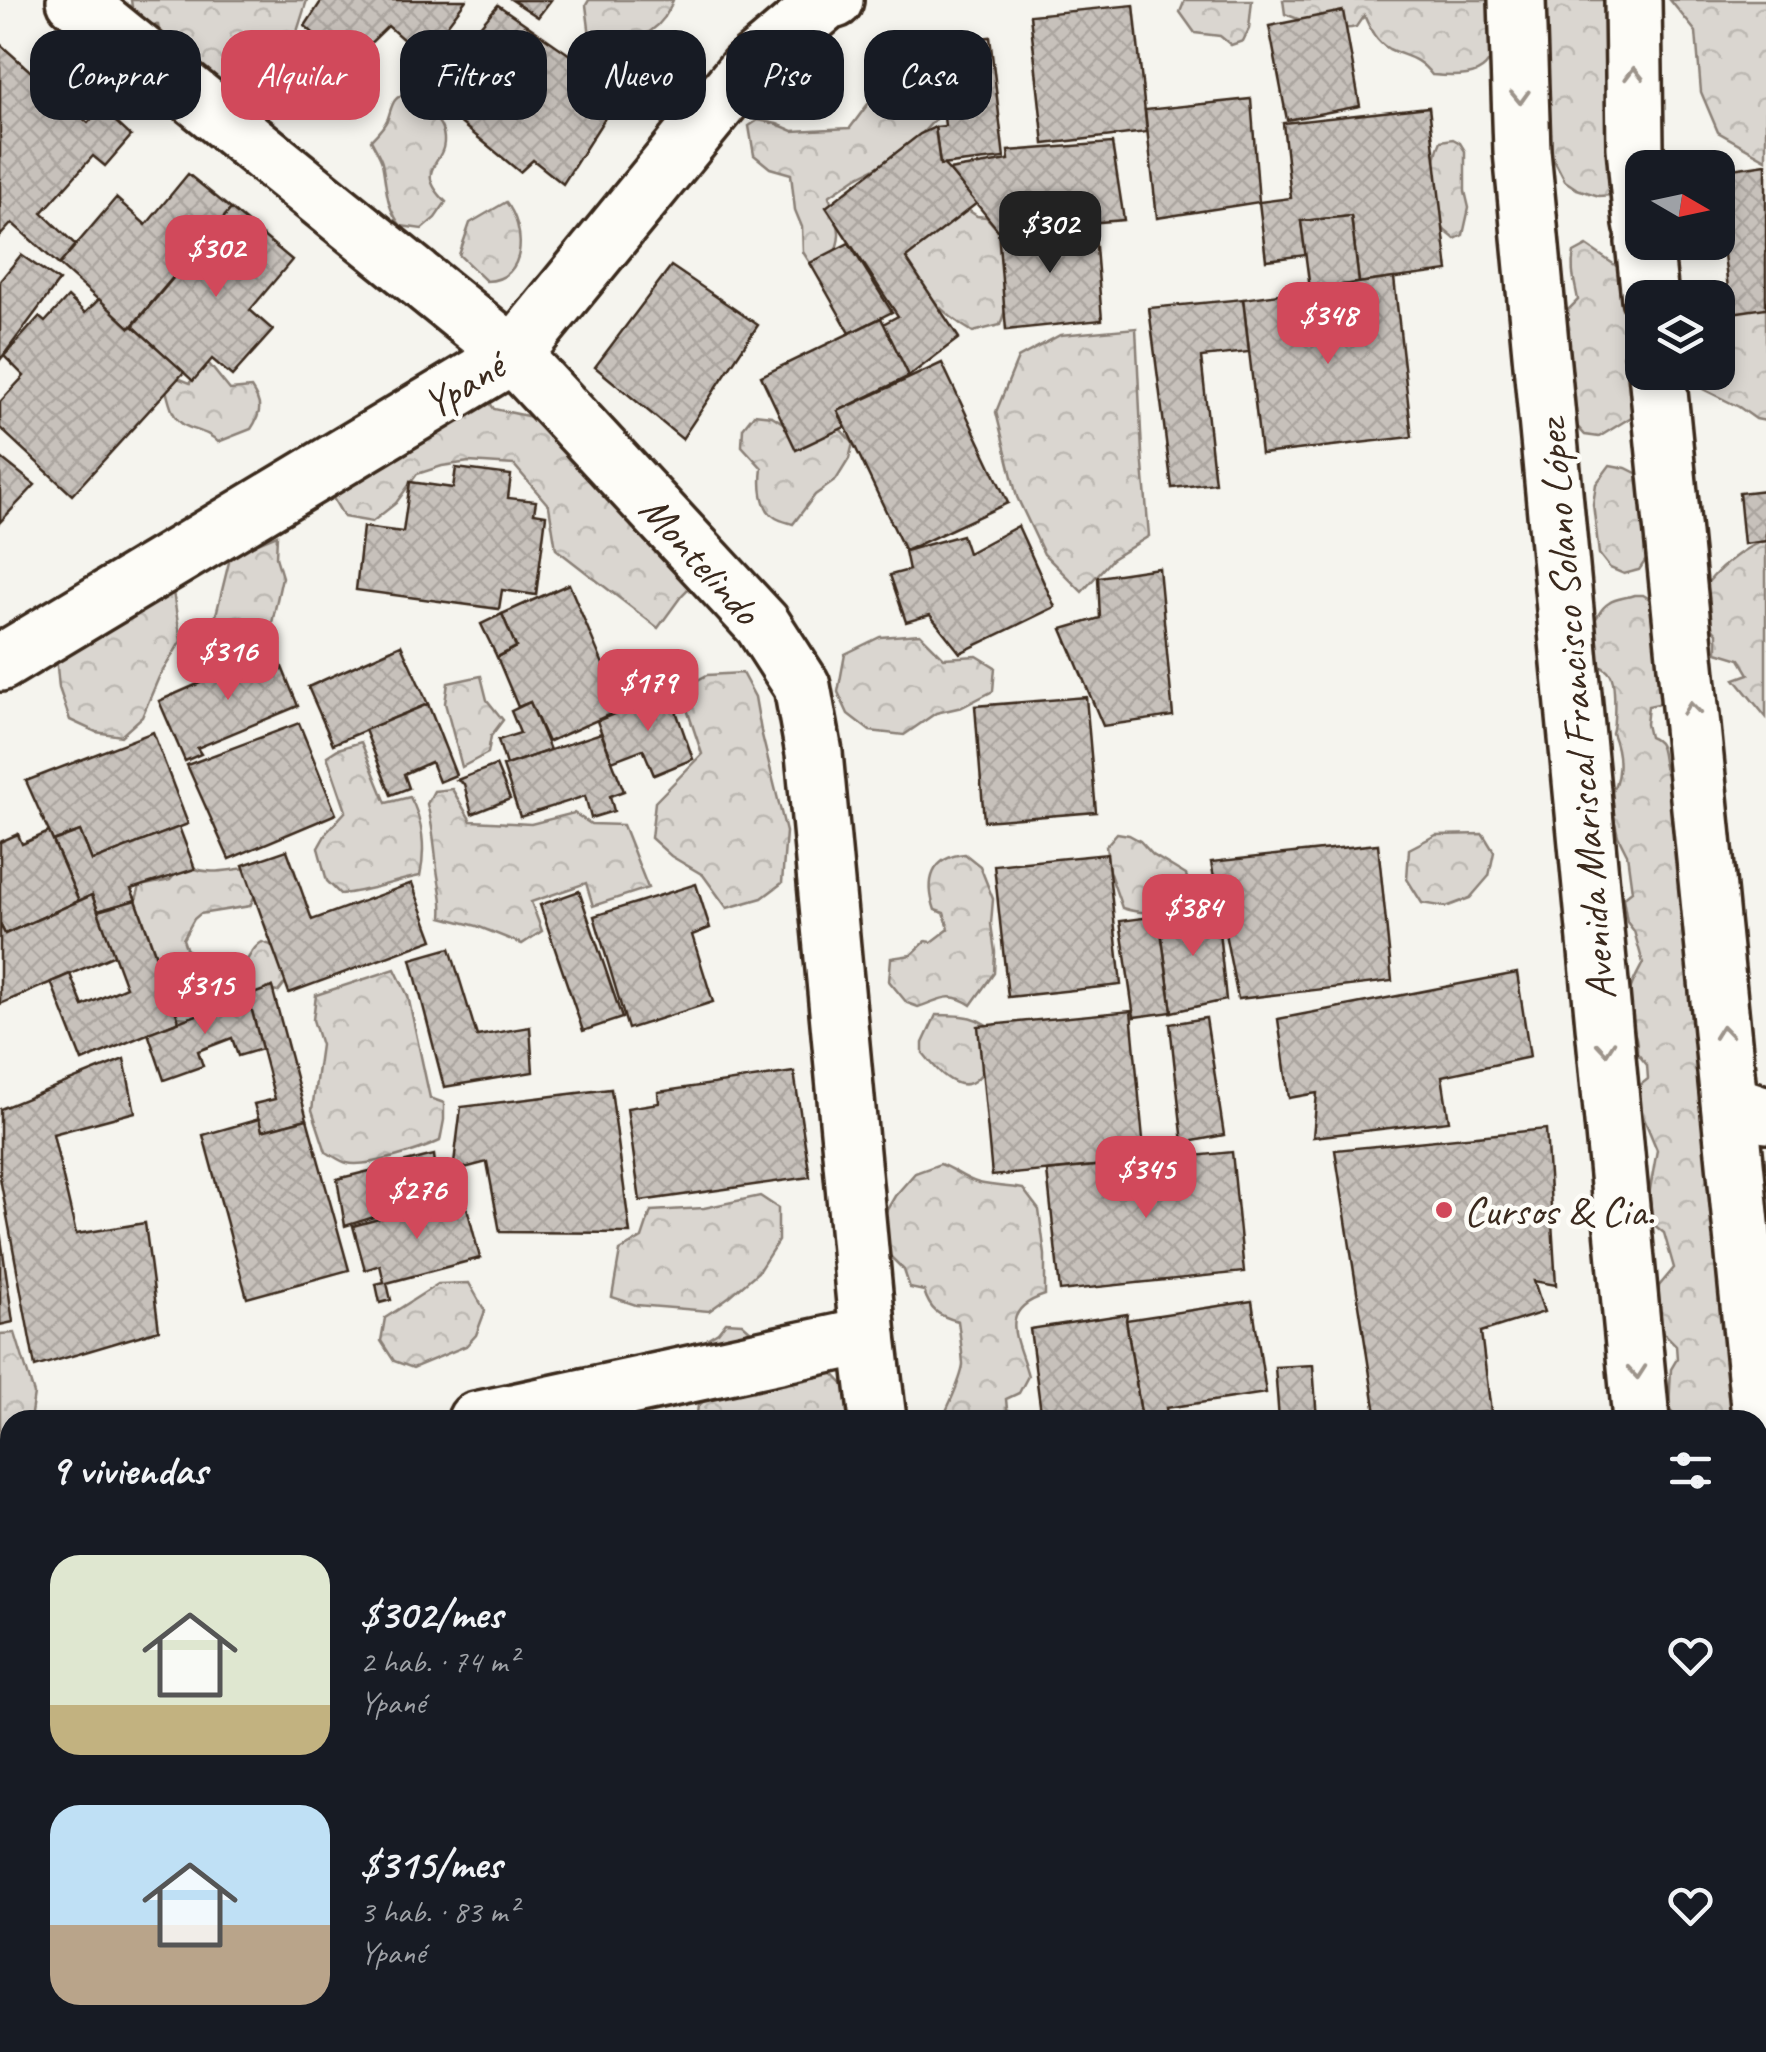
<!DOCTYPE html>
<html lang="es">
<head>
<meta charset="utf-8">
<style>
	:root { --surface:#171b24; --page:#20242c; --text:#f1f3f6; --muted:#9ea1a6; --accent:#d1495b }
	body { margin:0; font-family:Caveat,sans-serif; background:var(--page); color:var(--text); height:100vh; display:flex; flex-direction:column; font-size:38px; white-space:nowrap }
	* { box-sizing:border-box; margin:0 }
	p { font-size:32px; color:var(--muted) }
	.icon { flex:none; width:55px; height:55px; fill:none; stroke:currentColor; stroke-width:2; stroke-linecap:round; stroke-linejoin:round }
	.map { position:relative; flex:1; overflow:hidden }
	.panel { position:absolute; left:0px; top:1410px; width:1768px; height:642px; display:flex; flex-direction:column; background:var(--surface); border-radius:30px 30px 0 0; box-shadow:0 5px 15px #0003 }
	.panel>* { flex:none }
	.banner { position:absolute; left:30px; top:30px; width:1000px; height:90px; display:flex; gap:20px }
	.needle { width:65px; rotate:99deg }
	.fabs { position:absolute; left:1625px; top:150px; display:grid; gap:20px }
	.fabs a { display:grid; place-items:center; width:110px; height:110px; border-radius:20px; background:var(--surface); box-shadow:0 5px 15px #0003; font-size:50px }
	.price { position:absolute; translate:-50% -85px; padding:0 22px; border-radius:20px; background:var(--accent); color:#fff; font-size:32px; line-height:65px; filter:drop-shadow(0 2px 5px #0008) }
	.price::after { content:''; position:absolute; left:50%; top:60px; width:30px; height:22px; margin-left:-15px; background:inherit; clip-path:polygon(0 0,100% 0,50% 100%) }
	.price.selected { background:#222; color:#fff }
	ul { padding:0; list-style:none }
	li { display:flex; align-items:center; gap:30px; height:250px; padding:0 50px }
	li span { display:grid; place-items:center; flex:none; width:280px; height:200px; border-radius:30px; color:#555 }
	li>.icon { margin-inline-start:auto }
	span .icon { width:120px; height:120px; fill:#fffc; stroke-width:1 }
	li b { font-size:42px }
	h2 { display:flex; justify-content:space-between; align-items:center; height:120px; padding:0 50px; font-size:42px }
	.chip { padding:0 35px; border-radius:30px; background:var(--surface); box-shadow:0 5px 15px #0003; font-size:35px; line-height:90px }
	.chip.selected { background:var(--accent); color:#fff }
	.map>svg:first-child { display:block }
	.forest { fill:url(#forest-crowns); stroke:#8a8077; stroke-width:2.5 }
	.building { fill:url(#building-cross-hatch); stroke:#3b2a1e; stroke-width:2.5 }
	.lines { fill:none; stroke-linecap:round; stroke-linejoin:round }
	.street-casing { stroke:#3b2a1e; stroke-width:62 }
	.primary-casing { stroke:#3b2a1e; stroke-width:62 }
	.street { stroke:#fdfcf7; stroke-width:55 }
	.primary { stroke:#fdfcf7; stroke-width:55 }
	.oneway { stroke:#9c938a }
	.poi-dot { fill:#d1495b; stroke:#fdfcf7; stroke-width:4 }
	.labels { text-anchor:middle; stroke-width:9; stroke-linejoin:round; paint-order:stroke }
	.street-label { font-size:42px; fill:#3b2a1e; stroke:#fdfcf7 }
	.poi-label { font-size:42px; fill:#3b2a1e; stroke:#fdfcf7; text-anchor:start }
</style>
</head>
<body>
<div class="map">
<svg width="1766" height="2052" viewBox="0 0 1766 2052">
	<defs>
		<pattern id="forest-crowns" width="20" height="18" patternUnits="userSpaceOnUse" patternTransform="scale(2.5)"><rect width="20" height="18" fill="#dad6d0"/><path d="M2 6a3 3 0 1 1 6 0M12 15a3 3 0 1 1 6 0" fill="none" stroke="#bcb8b2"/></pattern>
		<pattern id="building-cross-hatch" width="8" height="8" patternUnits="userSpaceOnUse" patternTransform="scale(2.5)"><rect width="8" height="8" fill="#c7c1bb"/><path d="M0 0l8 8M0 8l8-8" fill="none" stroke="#aca6a0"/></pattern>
	</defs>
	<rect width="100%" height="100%" fill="#f5f4ee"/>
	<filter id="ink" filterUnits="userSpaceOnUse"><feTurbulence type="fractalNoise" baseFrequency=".01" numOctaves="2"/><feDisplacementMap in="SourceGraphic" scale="20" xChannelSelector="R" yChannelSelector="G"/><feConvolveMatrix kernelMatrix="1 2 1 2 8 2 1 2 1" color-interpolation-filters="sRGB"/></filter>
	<g filter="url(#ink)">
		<!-- forest -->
		<g class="forest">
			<path d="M131 0H307L296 35C310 55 325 69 313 93L294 99 281 82 262 71 240 89 218 81 161 41 158 25 143 24 132 7Z"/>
			<path d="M589 0H673C662 36 631 40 599 53L591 44 586 5Z"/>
			<polygon points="1185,0 1252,0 1249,29 1243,41 1231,45 1220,36 1195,33 1180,12"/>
			<path d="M1283 0H1498C1492 56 1502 82 1432 75 1417 56 1408 58 1389 49 1376 42 1370 29 1364 15L1356 27 1351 28 1316 30 1301 20 1285 14Z"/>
			<polygon points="1537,0 1617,0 1627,172 1611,195 1599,196 1577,189 1565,181 1549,150 1551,133 1540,116"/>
			<polygon points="1670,0 1766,0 1766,159 1718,132 1701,92 1696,32"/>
			<path d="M925 52 934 63 940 79 938 116 903 154 857 177 829 196C839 226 845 234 830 263H810L803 252 802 227 795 210 791 174 770 168 754 155 749 126 758 120 777 124 793 131 850 128 868 104 902 97 915 53Z"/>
			<path d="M409 92C418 99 439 119 442 129 454 165 408 164 446 202L435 218 422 229 401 226C385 206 387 187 382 163 380 155 374 147 371 140 377 134 385 126 388 118 393 103 392 98 409 92Z"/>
			<path d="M1453 139 1460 143 1465 151V191L1469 208 1463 235 1455 239C1452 236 1444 231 1443 228 1440 223 1441 217 1439 212 1434 188 1430 163 1441 141Z"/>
			<path d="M506 202C526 227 528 280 486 281L459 255 470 223Z"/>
			<path d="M968 210 977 216 986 217 998 230 1013 288 1000 325 973 332C940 313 921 289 902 256L928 228 946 227 958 213Z"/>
			<path d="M1587 246 1618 267 1629 290 1623 308C1633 327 1632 338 1623 356L1639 387 1633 416 1599 437 1585 435 1576 425 1567 400 1564 376 1571 356 1563 336 1562 316 1578 300C1575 283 1570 270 1574 253Z"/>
			<polygon points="1729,295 1766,298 1766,421 1756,419 1739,407 1703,389 1694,373 1718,372 1718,301"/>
			<polygon points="1136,328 1142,453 1149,536 1112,559 1082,592 1044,554 1017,497 996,412 1018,358 1060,335"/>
			<path d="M200 363 209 364 230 390 251 388C262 404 262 412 251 429L218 442C204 427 184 432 175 416 169 407 168 394 164 384L175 377 190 383Z"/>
			<polygon points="479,387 494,409 532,417 565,430 701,576 682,595 658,628 556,549 549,506 514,465 469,462 442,466 417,474 396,503 372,522 344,517 330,493"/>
			<path d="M754 414 772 416 783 423 840 429 853 443 849 459 836 480 815 495 793 524C787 522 781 521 776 518 760 509 760 484 762 468L742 446 743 428Z"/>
			<polygon points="1610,465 1626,468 1642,476 1652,551 1639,570 1624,574 1610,568 1599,554 1593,504 1596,484"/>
			<polygon points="277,535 276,557 282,577 269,637 243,647 222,640 215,619 231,554"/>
			<path d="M1766 541V717L1735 679 1749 674 1740 659 1717 652V633L1699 613C1699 608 1698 602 1700 597 1706 577 1746 544 1766 541Z"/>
			<polygon points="173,592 181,641 159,677 142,717 121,736 96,732 70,720 59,688 56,656 146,593"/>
			<path d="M1634 595H1643L1660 605 1670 691 1658 704 1648 706 1646 724 1649 737C1665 743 1660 755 1665 770 1666 774 1671 779 1673 783L1740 1420H1681L1669 1409 1671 1369 1677 1359 1676 1345 1661 1330 1657 1308 1659 1286 1674 1268 1664 1233 1653 1224 1649 1195 1657 1150 1640 1109 1631 1098 1639 1086 1648 1079 1647 1065 1637 1053C1638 1039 1634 1032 1630 1020 1623 997 1633 982 1643 963L1634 931 1627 922 1623 898 1632 891 1627 854 1618 836 1612 810 1607 799C1622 780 1621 755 1612 733 1615 724 1616 681 1610 674 1604 666 1589 660 1580 655L1586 629C1599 620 1598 609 1609 603 1616 598 1626 598 1634 595Z"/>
			<polygon points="920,634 944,658 977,656 995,667 993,691 962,707 936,713 904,735 870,731 848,714 838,692 845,654 880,637"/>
			<polygon points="742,673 755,697 761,731 786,832 782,883 762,898 727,908 703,875 671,856 651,838 655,802 702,754 684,700 685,687 707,675"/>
			<polygon points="481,676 487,700 503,720 491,736 488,753 462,767 445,703 448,683"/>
			<path d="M361 742 386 803 410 797C423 820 426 850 420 876 393 881 367 892 340 894L327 881 318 848 327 832 346 811 327 756 338 749Z"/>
			<path d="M452 789 471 821 531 824 574 813 591 824 623 825 648 888 593 906 586 883 531 902 542 931 522 944 477 926 442 917C444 899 439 886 437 869 435 847 433 826 427 804L434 791Z"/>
			<path d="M1117 833 1129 835 1140 841 1153 855 1186 875 1191 889 1183 904C1159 912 1147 916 1122 908L1109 871 1106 846Z"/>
			<polygon points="1483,834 1494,852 1489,876 1470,898 1446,907 1422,903 1407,879 1409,849 1436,835"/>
			<path d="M965 854 980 866 993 899 991 924 995 952 994 973 971 1005C949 990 940 1000 918 1007L907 1003 889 981 891 958 911 955 926 941 932 942 949 929 944 913 935 910C925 881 931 857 965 854Z"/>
			<path d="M191 867C210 876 230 869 249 868L256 893 250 906 200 914 194 919 183 939 186 948 205 971C211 971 216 969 222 968 227 967 234 970 239 968 249 964 249 949 262 942L271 945 288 970 285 983 278 992C257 987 247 1002 223 997L211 1016 197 1019 178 1017 136 900 140 886 170 880 181 868Z"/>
			<path d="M395 969 408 996 430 1098 444 1103V1120L440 1141C421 1150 367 1168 347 1163 341 1162 332 1155 326 1152L312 1110 321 1045 313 1020 316 995Z"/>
			<path d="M936 1015C964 1015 978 1015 999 1035 989 1058 979 1102 946 1077 937 1071 930 1061 923 1053V1043Z"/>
			<path d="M940 1164C954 1169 964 1179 979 1183 993 1186 1009 1187 1023 1189L1039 1210 1045 1255V1295C995 1311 1019 1341 1028 1376L1019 1393 1006 1399 1007 1409 1026 1420H941C947 1411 963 1374 963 1364 962 1350 960 1335 958 1321 938 1316 930 1310 924 1291L910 1288 904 1270 890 1256 885 1235V1213L895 1196 915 1173Z"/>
			<polygon points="760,1196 778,1208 778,1241 758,1272 730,1296 709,1311 636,1305 612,1297 620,1251 642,1238 651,1211 704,1208"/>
			<polygon points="469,1283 485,1311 476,1335 466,1346 413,1368 394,1361 381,1341 385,1318 438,1284"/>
			<polygon points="726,1322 742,1323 752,1332 824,1364 843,1384 854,1407 870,1420 696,1420 698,1406 712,1394 700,1356 708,1338 718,1332"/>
			<polygon points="15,1333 34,1394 30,1420 10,1420 10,1437 0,1442 0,1334"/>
			<path d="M1758 1630 1766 1640V1838C1756 1866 1766 1891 1758 1916Z"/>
			<polygon points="1445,2042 1617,2043 1623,2052 1580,2052 1557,2048 1548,2052 1429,2052"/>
			<polygon points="1024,2043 1170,2043 1172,2052 1046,2052 1028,2047"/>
			<polygon points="1217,2043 1366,2043 1366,2052 1225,2052"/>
		</g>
		<!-- building -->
		<g class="building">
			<polygon points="322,0 466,0 423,57 388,26 349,64 305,26"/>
			<polygon points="512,0 551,0 538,17"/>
			<polygon points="498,5 622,91 563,184 533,160 520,172 423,92"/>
			<polygon points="1134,5 1147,132 1044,144 1030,15"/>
			<polygon points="1343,11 1360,106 1287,120 1269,26"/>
			<polygon points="990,37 1004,158 940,165 935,127 945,126 936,43"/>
			<polygon points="0,44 88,123 101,108 131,136 105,166 93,156 42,213 77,246 59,265 12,223 0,236"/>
			<polygon points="1251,99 1259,202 1157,218 1145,110"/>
			<polygon points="1429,107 1448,271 1359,283 1351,216 1301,221 1306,255 1266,260 1259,202 1291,198 1283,123"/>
			<polygon points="935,127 940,165 944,165 949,170 977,203 906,258 959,338 909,376 883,324 898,316 826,207 920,134"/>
			<polygon points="1112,143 1124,220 998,230 949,170 1009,160 1008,151"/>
			<polygon points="1766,164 1766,308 1731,313 1718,205 1718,171"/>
			<polygon points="188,174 231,209 130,328 59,265 116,198 146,225"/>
			<polygon points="231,209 292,260 250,310 273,330 232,376 212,359 193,381 133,326"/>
			<polygon points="1351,216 1359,283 1310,289 1301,221"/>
			<polygon points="1094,223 1102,320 1006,330 998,230"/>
			<polygon points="849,243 892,312 850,333 810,263"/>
			<polygon points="21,255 59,281 0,360 0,281"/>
			<polygon points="671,266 758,325 682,439 595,367"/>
			<polygon points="1394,278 1412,437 1261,454 1243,299"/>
			<polygon points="68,297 85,313 99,299 130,328 133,326 184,372 72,495 0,428 0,402 24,376 4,356 39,317 45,322"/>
			<polygon points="1243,299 1249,352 1201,357 1215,483 1172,488 1149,308"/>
			<polygon points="881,318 909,376 838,411 845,427 796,450 761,376"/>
			<polygon points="942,363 1008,503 905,551 838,411"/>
			<polygon points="0,457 35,485 0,522"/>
			<polygon points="456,468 511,475 508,498 536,501 534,513 546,515 536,595 502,590 499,609 356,590 363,527 403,532 410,482 453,488"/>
			<polygon points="1766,490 1766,541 1744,544 1739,493"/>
			<polygon points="1018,526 1055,607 960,653 930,615 906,622 890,575 909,570 905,551 962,535 968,553"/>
			<polygon points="1159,568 1173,716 1103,726 1062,629 1100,618 1098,577"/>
			<polygon points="569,584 622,709 548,742 530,702 518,707 497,657 516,647 502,614"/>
			<polygon points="502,614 516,647 497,657 481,624"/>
			<polygon points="401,645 428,704 333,744 308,687"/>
			<polygon points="275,650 298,706 197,748 201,754 185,761 159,701"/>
			<polygon points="669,691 693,759 654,775 643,749 612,761 597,721"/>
			<polygon points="1086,697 1096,812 984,821 975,706"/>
			<polygon points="530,702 550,750 506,765 498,740 520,733 511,711"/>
			<polygon points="428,704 456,775 439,782 431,762 404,774 409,788 391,795 365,730"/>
			<polygon points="299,723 336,814 229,859 187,765"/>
			<polygon points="153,732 188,824 92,861 80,831 53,841 26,781"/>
			<polygon points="601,733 624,791 610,796 614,811 591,818 585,796 520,817 503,766"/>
			<polygon points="496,765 510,799 472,814 464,784 457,780"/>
			<polygon points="179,827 195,869 131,889 136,900 98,911 92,895 79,901 53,841 80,831 92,861"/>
			<polygon points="49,832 79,901 5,934 0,924 0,842 18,834 22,844"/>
			<polygon points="1378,844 1392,981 1238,999 1211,862"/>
			<polygon points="287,850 312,920 412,883 433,940 289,993 243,865"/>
			<polygon points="1107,854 1121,985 1008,997 994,865"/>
			<polygon points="696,884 710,928 692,935 713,1002 628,1029 594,916"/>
			<polygon points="579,891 622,1018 583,1031 540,905"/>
			<polygon points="92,895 115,955 0,1004 0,924 5,934"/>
			<polygon points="136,900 179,1021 82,1061 51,982 70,974 83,1006 126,987 98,911"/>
			<polygon points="1217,911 1226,1000 1172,1012 1159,916"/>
			<polygon points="1159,916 1172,1012 1134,1017 1120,921"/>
			<polygon points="450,948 477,1036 530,1027 533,1072 444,1087 411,959"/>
			<polygon points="1517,973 1530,1057 1442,1076 1449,1121 1313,1137 1317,1093 1289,1098 1278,1019"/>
			<polygon points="272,987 307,1119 262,1131 254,1104 275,1099 248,996"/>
			<polygon points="248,996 262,1049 238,1056 232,1038 198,1051 203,1066 164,1080 148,1033"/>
			<polygon points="1131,1011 1145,1161 992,1176 978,1026"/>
			<polygon points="1206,1018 1224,1135 1183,1143 1170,1024"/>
			<polygon points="124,1059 135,1112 53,1134 76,1234 145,1223 159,1330 35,1367 0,1178 0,1109"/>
			<polygon points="794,1072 810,1177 640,1201 627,1108 659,1103 658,1092"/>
			<polygon points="611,1089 630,1233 500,1232 487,1162 453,1171 461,1107"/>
			<polygon points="259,1119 262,1131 307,1119 349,1270 247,1298 203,1135"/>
			<polygon points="1546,1129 1556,1285 1534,1281 1544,1312 1481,1332 1491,1412 1377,1420 1335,1150"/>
			<polygon points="1232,1152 1244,1272 1060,1291 1047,1171"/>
			<polygon points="434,1155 439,1197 345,1226 337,1179"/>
			<polygon points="464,1196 480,1258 387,1283 391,1300 380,1303 376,1284 384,1282 380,1265 365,1270 353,1226"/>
			<polygon points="0,1231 13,1322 0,1325"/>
			<polygon points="1252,1301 1266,1393 1166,1408 1168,1420 1142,1420 1126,1320"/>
			<polygon points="1127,1314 1126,1320 1142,1420 1042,1420 1030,1329"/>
			<polygon points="1313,1365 1317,1420 1279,1420 1275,1367"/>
			<polygon points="0,1629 10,1629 10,1943 8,1943 0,1848"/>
			<polygon points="10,1977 10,2042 137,2042 139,2052 8,2052 0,2002 0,1979"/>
			<polygon points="183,2042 276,2042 277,2052 184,2052"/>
			<polygon points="312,2042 441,2042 442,2052 313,2052"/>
			<polygon points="451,2042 604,2042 605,2052 452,2052"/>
			<polygon points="613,2042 658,2042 659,2052 614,2052"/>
			<polygon points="658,2042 701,2042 702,2052 659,2052"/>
			<polygon points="708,2042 809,2042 810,2052 708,2052"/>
			<polygon points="1111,2042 1212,2042 1212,2050 1112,2052"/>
			<polygon points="1412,2042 1462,2042 1462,2045 1414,2052"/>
		</g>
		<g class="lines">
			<defs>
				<g id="street">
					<polyline points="75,0 513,355 762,624 802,686 814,753 868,1336 878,1420"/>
					<polyline points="0,663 513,355 746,70 827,2 835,0"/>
					<polyline points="1730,1103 1766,1115"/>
					<polyline points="476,1420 868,1336"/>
					<polyline points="0,1523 10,1521"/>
					<polyline points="954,2042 956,2052"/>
				</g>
				<g id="primary">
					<polyline points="1517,0 1522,151 1641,1420"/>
					<polyline points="1633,0 1635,147 1642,224"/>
					<polyline points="1644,242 1650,298"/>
					<polyline points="1657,372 1766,1477"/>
					<polyline points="1699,2042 1700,2052"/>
				</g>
			</defs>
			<!-- street casing -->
			<use href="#street" class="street-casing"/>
			<!-- primary casing -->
			<use href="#primary" class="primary-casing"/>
			<!-- street -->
			<use href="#street" class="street"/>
			<!-- primary -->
			<use href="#primary" class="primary"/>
		</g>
		<!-- one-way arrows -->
		<defs><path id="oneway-chevron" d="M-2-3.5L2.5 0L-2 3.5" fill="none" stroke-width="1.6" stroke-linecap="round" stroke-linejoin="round" transform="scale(2.5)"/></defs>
		<g class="oneway">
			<use href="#oneway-chevron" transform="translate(1634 74) rotate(-91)"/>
			<use href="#oneway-chevron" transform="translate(1520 97) rotate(88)"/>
			<use href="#oneway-chevron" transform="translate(1691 709) rotate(-96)"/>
			<use href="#oneway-chevron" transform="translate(1723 1032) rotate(-96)"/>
			<use href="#oneway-chevron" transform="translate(1606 1048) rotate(85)"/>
			<use href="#oneway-chevron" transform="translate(1637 1372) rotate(85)"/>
		</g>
	</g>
	<!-- markers -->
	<circle class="poi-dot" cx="1444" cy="1210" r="10"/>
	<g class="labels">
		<!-- street labels -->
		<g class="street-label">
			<text transform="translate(463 384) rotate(-32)" y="15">Ypané</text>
			<text transform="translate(701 559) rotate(48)" y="15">Montelindo</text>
			<text transform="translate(1575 710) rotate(-95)" y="15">Avenida Mariscal Francisco Solano López</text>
		</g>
		<!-- poi labels -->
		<g class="poi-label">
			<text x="1464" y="1225">Cursos &amp; Cia.</text>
		</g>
	</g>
</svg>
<div class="fabs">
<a><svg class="needle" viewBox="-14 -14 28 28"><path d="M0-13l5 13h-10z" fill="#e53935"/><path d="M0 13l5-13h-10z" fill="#9ea1a6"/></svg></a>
<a><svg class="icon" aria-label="layers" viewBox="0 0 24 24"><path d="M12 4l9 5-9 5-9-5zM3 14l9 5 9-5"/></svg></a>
</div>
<b class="price selected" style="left:1050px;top:276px">$302</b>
<b class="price" style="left:216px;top:300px">$302</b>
<b class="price" style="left:1328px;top:367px">$348</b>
<b class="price" style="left:228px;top:703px">$316</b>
<b class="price" style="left:648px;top:734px">$179</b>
<b class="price" style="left:1193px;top:959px">$384</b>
<b class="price" style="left:205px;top:1037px">$315</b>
<b class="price" style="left:1146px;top:1221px">$345</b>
<b class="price" style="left:417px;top:1242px">$276</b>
<div class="banner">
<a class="chip">Comprar</a>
<a class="chip selected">Alquilar</a>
<a class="chip">Filtros</a>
<a class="chip">Nuevo</a>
<a class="chip">Piso</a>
<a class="chip">Casa</a>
</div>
<section class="panel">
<h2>9 viviendas<svg class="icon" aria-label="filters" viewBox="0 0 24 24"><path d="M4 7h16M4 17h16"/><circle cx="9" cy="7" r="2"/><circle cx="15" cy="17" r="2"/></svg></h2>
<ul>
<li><span style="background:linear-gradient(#dfe7d0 75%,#c2b280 0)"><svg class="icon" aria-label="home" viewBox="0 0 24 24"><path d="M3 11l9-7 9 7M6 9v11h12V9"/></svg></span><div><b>$302/mes</b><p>2 hab. · 74 m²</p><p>Ypané</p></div><svg class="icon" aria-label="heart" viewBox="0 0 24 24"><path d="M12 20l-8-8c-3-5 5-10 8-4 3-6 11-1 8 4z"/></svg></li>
<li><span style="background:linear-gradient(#bfe0f5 60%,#b9a48a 0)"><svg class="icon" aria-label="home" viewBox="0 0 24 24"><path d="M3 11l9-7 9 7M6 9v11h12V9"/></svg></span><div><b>$315/mes</b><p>3 hab. · 83 m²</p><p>Ypané</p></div><svg class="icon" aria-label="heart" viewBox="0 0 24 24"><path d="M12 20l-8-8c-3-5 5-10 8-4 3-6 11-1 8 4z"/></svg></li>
</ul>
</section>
</div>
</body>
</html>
